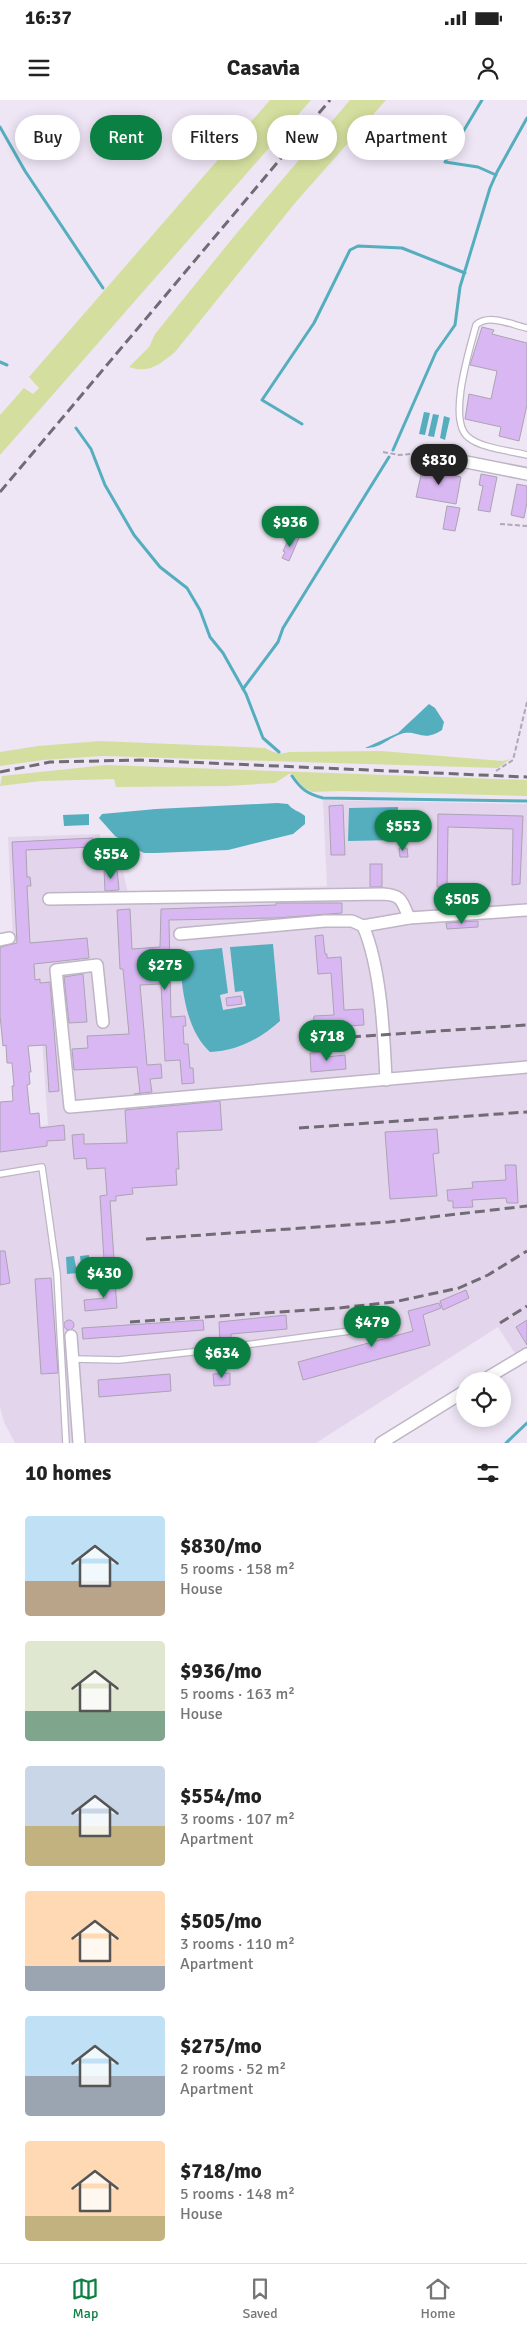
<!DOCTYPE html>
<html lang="en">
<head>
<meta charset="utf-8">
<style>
	:root { --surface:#fff; --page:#f2f2f2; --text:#222; --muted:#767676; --line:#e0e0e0; --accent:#0b8043 }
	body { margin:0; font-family:Signika,sans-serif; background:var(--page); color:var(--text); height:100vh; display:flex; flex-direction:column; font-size:19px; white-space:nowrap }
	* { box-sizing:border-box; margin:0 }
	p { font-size:16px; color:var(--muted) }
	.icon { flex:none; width:28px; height:28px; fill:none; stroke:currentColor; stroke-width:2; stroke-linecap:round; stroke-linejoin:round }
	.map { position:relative; height:1343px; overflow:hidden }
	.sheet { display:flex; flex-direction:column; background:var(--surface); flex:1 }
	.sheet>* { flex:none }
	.guide { position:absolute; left:15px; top:15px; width:498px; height:45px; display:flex; gap:10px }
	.fabs { position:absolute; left:456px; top:1272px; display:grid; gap:10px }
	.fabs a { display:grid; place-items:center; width:55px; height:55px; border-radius:50%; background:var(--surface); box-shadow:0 2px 12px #0003; font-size:25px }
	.price { position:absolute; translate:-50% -42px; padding:0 11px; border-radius:18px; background:var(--accent); color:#fff; font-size:16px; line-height:32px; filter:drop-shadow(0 1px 2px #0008) }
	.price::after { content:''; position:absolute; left:50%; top:30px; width:15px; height:11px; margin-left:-8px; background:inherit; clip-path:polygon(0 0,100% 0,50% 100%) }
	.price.current { background:#222; color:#fff }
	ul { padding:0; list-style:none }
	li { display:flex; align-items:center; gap:15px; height:125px; padding:0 25px }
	li span { display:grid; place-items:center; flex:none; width:140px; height:100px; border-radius:5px; color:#555 }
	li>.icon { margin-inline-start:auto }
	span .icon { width:60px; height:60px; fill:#fffc; stroke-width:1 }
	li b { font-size:21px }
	h2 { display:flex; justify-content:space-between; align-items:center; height:60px; padding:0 25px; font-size:21px }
	.chip { padding:0 18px; border-radius:22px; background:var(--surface); box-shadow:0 2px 12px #0003; font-size:18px; line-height:45px }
	.chip.current { background:var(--accent); color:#fff }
	.status { display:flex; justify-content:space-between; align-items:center; height:35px; padding:0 25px; background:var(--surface); direction:ltr }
	.status svg { height:14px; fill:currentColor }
	header { display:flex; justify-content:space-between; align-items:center; height:65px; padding:0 25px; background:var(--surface); font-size:22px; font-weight:800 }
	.tabs { display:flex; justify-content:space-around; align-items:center; height:70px; border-top:1px solid var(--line); background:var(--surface); font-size:14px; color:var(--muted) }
	.tabs a { display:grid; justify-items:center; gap:2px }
	.tabs .current { color:var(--accent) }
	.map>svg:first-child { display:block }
	.built { fill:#e3d6ec }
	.green { fill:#d4df9f }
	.water { fill:#54aebe }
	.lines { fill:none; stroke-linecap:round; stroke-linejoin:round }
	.stream { stroke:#54aebe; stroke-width:3 }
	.building { fill:#d9b7f2; stroke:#aba3b2 }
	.lane-casing { stroke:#beb5c5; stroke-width:8 }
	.street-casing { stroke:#beb5c5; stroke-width:14 }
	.path { stroke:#afa8b4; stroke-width:2; stroke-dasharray:5 2.5; stroke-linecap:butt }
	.lane { stroke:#fff; stroke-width:5.5 }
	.street { stroke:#fff; stroke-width:11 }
	.rail { stroke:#706b75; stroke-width:3; stroke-dasharray:10 5; stroke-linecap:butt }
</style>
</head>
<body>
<div class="status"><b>16:37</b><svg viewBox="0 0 49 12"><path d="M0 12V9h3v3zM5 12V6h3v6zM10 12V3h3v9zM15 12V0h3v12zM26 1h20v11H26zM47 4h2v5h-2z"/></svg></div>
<header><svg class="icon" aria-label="menu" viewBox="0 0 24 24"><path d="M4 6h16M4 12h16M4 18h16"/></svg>Casavia<svg class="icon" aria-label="person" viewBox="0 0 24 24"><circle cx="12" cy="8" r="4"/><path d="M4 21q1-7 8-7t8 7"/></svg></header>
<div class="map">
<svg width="527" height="1343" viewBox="0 0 527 1343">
	<rect width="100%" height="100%" fill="#eee5f5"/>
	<!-- built -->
	<polygon class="built" points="323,700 527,704 527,1248 516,1255 498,1227 316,1343 15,1343 4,1322 0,1307 0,1033 48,1025 41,926 20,911 13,841 8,737 100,734 100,762 121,763 128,793 327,786"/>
	<!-- green -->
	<g class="green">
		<polygon points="270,0 311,0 0,355 0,315 24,288 33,294 39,288 29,277"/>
		<path d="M350 0H386L295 103 175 252C160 264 149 274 129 267L149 247 155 234 236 134Z"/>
		<path d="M100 641 265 648C274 653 280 655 289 652L381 651 503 661 510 659 498 668 103 656 43 660 0 666V652L38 646Z"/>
		<polygon points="106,665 527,680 527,696 341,691 312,692 304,688 292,674 289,674 275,683 227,686 116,687 114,679 41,681 0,686 2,676"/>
	</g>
	<!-- water -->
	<g class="water">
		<polygon points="424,312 430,313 425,335 419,334"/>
		<polygon points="433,314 439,315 434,337 428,336"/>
		<polygon points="444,316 450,318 445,340 440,338"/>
		<path d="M429 604 435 608 444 622 442 630C422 643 418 629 401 634 386 639 382 648 365 648L398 633Z"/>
		<path d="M277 703 288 704C292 710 299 711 305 716V724L293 734 228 750 156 753H144L132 747 115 736 99 718 102 714 156 709Z"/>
		<polygon points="398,707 397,740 348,741 349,708"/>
		<polygon points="89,714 89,725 64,726 63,715"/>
		<path d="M273 844 280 921C260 939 237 951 210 952 184 928 182 885 179 852L222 848 228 893 220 895 223 910 246 906 243 891 235 892 230 847Z"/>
		<polygon points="89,1155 90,1172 67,1174 66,1157 74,1156 76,1167 81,1166 80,1156"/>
	</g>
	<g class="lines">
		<!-- stream -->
		<g class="stream">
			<polyline points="482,0 445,62 478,67 496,75"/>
			<polyline points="0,27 25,71 103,188"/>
			<polyline points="0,262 7,265"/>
			<polyline points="302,324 262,300 314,223 350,150 358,146 402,148 465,173"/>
			<polyline points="76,328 91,349 105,385 134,435 160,467 187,488 200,510 210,537 223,553 246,594 263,638 279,652"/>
			<polyline points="393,350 436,252 455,225 460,187 490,88 497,72 527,18"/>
			<polyline points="243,589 278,542 283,528 389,357"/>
			<path d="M292 676C301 689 307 694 323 698L527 701"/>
			<polyline points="506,1343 527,1323"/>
		</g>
	</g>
	<!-- building -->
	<g class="building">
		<polygon points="482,227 494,230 492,234 527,243 527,305 519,341 499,336 501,327 465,319 469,294 491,299 497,271 470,265"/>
		<polygon points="423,367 461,377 456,404 416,397"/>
		<polygon points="481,374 497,377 490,412 478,410 483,386 479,385"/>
		<polygon points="517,384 527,386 527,402 524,418 511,415"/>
		<polygon points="447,406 460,408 455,431 443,429"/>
		<polygon points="291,435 299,438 289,461 282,458 285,452 283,451"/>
		<polygon points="343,705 345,755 331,755 329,706"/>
		<polygon points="438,714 523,716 520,784 512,785 513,729 448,727 447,787 437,787"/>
		<polygon points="93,738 93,747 26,750 27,777 30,777 31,786 27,786 30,843 87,838 89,858 34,864 35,880 40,879 40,883 50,882 59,991 49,992 46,945 28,946 31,972 29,972 30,984 27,985 30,1014 39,1013 40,1028 64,1025 65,1040 47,1041 47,1046 0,1052 0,1002 13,1001 12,986 14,986 12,963 7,963 6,945 3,946 0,915 0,847 17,843 12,742"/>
		<polygon points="399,748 407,748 408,757 400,757"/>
		<rect x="370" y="764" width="12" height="23"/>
		<polygon points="104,769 117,769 119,790 105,791"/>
		<polygon points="276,803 342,803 342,813 276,818 169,820 171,917 185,916 186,926 183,926 184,944 188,944 190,968 193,968 194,983 182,984 180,960 165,961 161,884 140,885 147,965 161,964 162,978 150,979 152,992 134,994 140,993 137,967 74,970 72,949 88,948 87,936 129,934 123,869 120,869 117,810 130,809 132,849 160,847 161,809 276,805"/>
		<polygon points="478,821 478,827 447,829 446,823"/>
		<polygon points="323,835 325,854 327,854 327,858 341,857 344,910 363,909 364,925 332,927 333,934 312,934 314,916 334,915 331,873 318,874 315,836"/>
		<polygon points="83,874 87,922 69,923 64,877"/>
		<polygon points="241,896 242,904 227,906 226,898"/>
		<polygon points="325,952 326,957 345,955 346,969 311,972 310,953"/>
		<polygon points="220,1001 222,1030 177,1032 179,1069 176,1069 177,1085 132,1088 133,1094 116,1096 116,1101 110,1101 114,1159 104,1160 100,1096 107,1095 105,1068 87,1069 86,1058 74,1059 72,1035 84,1034 84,1044 127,1043 125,1010"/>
		<polygon points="437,1029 439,1053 433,1054 437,1096 390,1099 385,1032"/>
		<polygon points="505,1065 516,1065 518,1103 507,1103 506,1098 472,1100 473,1107 453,1108 453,1101 448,1101 447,1090 473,1088 472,1082 506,1080"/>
		<polygon points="0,1151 5,1151 10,1183 0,1185"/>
		<polygon points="51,1178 58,1273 41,1274 35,1179"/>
		<polygon points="115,1181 117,1208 85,1211 84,1200 106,1198 105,1182"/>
		<polygon points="466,1190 469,1198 443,1210 440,1201"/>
		<polygon points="439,1203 441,1208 423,1215 430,1245 303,1280 298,1262 413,1231 408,1211"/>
		<polygon points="286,1215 287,1229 231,1234 231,1242 220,1242 219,1222"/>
		<polygon points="203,1220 204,1230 83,1239 82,1228"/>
		<polygon points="527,1220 527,1245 516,1227"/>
		<circle cx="69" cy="1225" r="5"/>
		<polygon points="230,1273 230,1285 214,1286 213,1274"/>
		<polygon points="170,1274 171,1291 99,1297 98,1280"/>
	</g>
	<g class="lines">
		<defs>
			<g id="lane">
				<path d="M527 228C512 225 489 213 476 225 470 248 447 320 468 337 480 348 511 351 527 355"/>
				<polyline points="0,1074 42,1067 57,1174 66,1343"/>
				<polyline points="74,1259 119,1260 192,1252 373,1228"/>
			</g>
			<g id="street">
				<polyline points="431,355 527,374"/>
				<path d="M49 799 383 794C402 795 402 801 409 818"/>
				<path d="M363 826C381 867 384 935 386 980"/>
				<polyline points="180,834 325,821 352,821 363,826 409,818 527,810"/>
				<polyline points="0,840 9,838"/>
				<polyline points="103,922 97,865 56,870 70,1007 527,967"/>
				<polyline points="71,1236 79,1343"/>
				<polyline points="482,1281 527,1254"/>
				<polyline points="381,1343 465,1291"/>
			</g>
		</defs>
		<!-- lane casing -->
		<use href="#lane" class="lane-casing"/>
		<!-- street casing -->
		<use href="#street" class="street-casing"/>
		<!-- path -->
		<g class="path">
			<polyline points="383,352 399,355 422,353"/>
			<polyline points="500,424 527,426"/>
			<polyline points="496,671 513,660 527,602"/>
		</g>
		<!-- lane -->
		<use href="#lane" class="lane"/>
		<!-- street -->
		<use href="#street" class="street"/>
		<!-- rail -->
		<g class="rail">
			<polyline points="0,392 330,0"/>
			<polyline points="0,672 50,662 140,660 527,677"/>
			<polyline points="321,939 527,925"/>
			<polyline points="299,1028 527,1012"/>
			<polyline points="146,1139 389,1122 527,1106"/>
			<polyline points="130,1222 339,1208 394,1202 459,1188 488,1175 527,1151"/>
			<polyline points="500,1223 527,1206"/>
		</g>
	</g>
</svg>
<div class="fabs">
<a><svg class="icon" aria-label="locate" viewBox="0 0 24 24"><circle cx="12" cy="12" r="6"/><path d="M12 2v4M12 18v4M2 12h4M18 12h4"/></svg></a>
</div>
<b class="price current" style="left:439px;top:386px">$830</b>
<b class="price" style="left:290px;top:448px">$936</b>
<b class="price" style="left:403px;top:752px">$553</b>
<b class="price" style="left:111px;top:780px">$554</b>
<b class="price" style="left:462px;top:825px">$505</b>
<b class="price" style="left:165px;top:891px">$275</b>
<b class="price" style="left:327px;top:962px">$718</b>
<b class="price" style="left:104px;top:1199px">$430</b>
<b class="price" style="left:372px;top:1248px">$479</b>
<b class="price" style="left:222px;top:1279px">$634</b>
<div class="guide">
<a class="chip">Buy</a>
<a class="chip current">Rent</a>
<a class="chip">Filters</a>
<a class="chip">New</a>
<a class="chip">Apartment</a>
</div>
</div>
<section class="sheet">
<h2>10 homes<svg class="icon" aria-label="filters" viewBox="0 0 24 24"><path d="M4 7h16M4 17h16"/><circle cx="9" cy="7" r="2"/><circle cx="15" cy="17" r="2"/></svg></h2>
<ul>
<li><span style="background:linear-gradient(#bfe0f5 65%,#b9a48a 0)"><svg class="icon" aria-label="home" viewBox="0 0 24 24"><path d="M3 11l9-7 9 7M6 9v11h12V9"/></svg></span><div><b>$830/mo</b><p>5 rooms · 158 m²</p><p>House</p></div></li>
<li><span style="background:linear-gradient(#dfe7d0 70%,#7fa58c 0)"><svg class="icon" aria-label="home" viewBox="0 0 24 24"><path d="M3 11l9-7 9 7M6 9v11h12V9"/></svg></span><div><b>$936/mo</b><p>5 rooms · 163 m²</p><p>House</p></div></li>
<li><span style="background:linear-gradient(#c9d6e8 60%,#c2b280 0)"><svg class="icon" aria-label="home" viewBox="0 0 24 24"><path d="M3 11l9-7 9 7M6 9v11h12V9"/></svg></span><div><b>$554/mo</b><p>3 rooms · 107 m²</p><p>Apartment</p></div></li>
<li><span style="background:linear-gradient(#ffd9b3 75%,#9aa5b1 0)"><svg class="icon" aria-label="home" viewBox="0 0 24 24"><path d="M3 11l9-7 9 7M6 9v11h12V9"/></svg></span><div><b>$505/mo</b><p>3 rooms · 110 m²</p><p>Apartment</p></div></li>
<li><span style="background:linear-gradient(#bfe0f5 60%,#9aa5b1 0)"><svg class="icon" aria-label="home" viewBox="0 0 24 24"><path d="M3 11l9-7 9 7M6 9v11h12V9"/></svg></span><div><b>$275/mo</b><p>2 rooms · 52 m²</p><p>Apartment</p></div></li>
<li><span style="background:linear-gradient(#ffd9b3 75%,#c2b280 0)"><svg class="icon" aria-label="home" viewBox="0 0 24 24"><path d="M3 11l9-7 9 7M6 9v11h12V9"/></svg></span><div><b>$718/mo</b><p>5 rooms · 148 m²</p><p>House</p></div></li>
</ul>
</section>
<nav class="tabs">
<a class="current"><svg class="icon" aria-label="map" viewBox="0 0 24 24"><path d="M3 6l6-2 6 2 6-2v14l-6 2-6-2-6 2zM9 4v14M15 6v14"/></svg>Map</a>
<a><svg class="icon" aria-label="saved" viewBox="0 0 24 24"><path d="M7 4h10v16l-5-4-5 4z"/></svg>Saved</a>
<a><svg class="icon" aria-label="home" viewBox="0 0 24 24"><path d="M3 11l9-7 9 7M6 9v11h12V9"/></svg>Home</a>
</nav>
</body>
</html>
